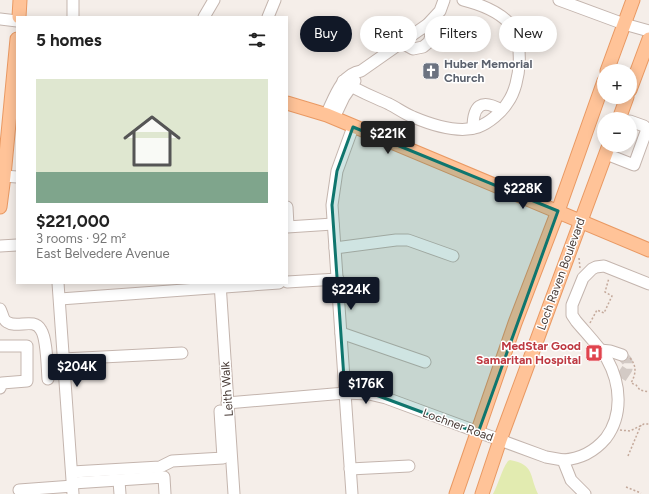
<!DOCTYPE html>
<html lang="en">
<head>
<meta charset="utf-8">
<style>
	:root { --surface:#fff; --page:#f2f2f2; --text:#222; --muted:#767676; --line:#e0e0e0; --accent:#111827 }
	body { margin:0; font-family:Figtree,sans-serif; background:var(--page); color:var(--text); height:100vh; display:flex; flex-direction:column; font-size:15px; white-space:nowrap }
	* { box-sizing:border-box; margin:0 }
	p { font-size:13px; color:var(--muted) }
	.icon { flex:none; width:22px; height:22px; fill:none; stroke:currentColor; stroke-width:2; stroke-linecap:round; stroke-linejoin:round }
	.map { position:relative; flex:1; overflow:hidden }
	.details { position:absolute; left:16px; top:16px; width:272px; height:268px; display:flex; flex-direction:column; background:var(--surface); border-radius:0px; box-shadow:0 2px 10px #0003 }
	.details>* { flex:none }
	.top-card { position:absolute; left:300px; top:16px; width:289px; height:36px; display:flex; gap:8px }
	.tools { position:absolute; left:597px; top:64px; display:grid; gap:8px }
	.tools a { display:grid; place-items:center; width:40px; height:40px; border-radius:50%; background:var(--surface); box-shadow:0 2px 10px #0003; font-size:20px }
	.price { position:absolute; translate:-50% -34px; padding:0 9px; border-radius:4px; background:var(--accent); color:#fff; font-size:13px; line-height:26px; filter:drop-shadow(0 1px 2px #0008) }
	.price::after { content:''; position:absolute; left:50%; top:24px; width:12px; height:9px; margin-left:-6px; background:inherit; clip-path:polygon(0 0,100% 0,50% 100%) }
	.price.active { background:#222; color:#fff }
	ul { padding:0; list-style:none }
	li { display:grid; align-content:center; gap:8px; height:212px; padding:0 20px }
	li+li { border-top:1px solid var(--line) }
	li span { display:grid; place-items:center; height:124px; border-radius:0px; color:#555 }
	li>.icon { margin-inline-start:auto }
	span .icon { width:72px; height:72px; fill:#fffc; stroke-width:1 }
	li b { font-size:17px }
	h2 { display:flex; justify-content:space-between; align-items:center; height:48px; padding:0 20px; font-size:17px }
	.chip { padding:0 14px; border-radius:18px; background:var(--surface); box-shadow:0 2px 10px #0003; font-size:14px; line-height:36px }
	.chip.active { background:var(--accent); color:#fff }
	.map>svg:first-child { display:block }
	.green { fill:#e2ebb0 }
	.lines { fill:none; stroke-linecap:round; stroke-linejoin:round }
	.minor-tunnel { stroke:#d3cac5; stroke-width:11; stroke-dasharray:11 5.5; stroke-linecap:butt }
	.minor-casing { stroke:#c4b5ae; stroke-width:13 }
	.major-casing { stroke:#e99963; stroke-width:15 }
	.path { stroke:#c4a99b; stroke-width:1.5; stroke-dasharray:2 2; stroke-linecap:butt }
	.minor { stroke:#fff; stroke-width:11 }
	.major { stroke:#ffc398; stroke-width:13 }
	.marked { fill:#0f766e; fill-opacity:0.2; stroke:#0f766e; stroke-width:3; stroke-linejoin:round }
	.labels { text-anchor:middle; stroke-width:3; stroke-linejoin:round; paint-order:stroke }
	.worship-label { font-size:12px; font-weight:bold; fill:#5b616d; stroke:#fff; text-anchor:start }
	.street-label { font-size:12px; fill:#493c37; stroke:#fff }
	.health-label { font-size:12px; font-weight:bold; fill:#be3a42; stroke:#fff; text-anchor:end }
</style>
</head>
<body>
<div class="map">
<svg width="649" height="494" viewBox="0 0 649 494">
	<rect width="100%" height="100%" fill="#f5eee9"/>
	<!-- green -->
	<path class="green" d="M510 460C535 465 529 475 538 494H493C499 483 501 471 508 461Z"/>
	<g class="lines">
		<!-- minor-tunnel -->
		<polyline class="minor-tunnel" points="621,378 627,369 627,361 622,355"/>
		<defs>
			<g id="minor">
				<polyline points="559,0 624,24 649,31"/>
				<polyline points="73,17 73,0"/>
				<polyline points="204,17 214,0"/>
				<polyline points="268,17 275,0"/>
				<polyline points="0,19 17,21"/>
				<polyline points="402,43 413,49 423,47 429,42 431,36 428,24"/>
				<path d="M343 81C357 91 374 97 389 104 397 108 405 114 413 117 432 125 458 134 478 127 489 123 502 112 508 102 521 84 525 39 508 22 496 10 479 4 463 0"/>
				<path d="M326 115C334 99 341 74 361 71L428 24 440 11 444 0"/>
				<polyline points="334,118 344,97 355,81"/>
				<path d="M473 128C473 106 481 98 501 110"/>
				<polyline points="606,154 634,165 647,129 644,126 630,121"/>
				<polyline points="4,176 17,177"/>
				<polyline points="287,207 288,226"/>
				<polyline points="287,227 333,224"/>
				<polyline points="0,246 17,245"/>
				<polyline points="335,248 396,240 408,240 453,256"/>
				<polyline points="287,282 338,279"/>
				<polyline points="58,283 73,494"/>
				<polyline points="220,283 234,494"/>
				<polyline points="60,299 279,283"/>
				<path d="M0 309C2 312 3 320 7 322 17 329 34 317 41 330 47 339 47 367 48 379"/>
				<polyline points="341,333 425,362"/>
				<polyline points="0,346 27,346 27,381 2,383 0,388"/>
				<polyline points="600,350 610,351 622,355"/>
				<polyline points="63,359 182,353"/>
				<polyline points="227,403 345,393 369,394 386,398 546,457 563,460 571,480 585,494"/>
				<path d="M563 460C580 459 595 451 606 438 623 415 621 384 607 359 598 345 586 333 576 321L572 315V305L583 278 592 269 596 267 604 266 649 284"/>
				<polyline points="350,469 409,466"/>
				<polyline points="72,472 160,467 172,461 223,458 220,411"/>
				<polyline points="119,481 120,494"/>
				<polyline points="73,483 164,477 165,494"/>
				<polyline points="19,490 73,486"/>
				<polyline points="352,494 332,205 337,171 353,127"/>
			</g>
			<g id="major">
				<polyline points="19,17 20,0"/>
				<polyline points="607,71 633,0"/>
				<polyline points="630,90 649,39"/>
				<polyline points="287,103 327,115 649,250"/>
				<polyline points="619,119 627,97"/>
				<polyline points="0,207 4,176 17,39"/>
				<polyline points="456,494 515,323 558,211 604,81"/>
				<polyline points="482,494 500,440 609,145"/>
			</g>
		</defs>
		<!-- minor casing -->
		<use href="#minor" class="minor-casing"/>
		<!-- major casing -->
		<use href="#major" class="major-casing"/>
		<!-- path -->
		<g class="path">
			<polyline points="579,258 580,268"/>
			<polyline points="590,323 597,310 604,313 612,296 605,292 609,278"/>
			<path d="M630 358C637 366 636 374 631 383L636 385 640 390 649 392"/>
			<polyline points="620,430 630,431 644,424 649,424"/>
			<polyline points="628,456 641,425"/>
			<polyline points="626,487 641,493"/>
		</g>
		<!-- minor -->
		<use href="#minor" class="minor"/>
		<!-- major -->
		<use href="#major" class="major"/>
	</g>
	<!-- marked area -->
	<path class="marked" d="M353 127 558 211 478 433 376 395 345 393 332 205 337 171Z"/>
	<!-- icons -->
	<defs>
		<symbol id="church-square" viewBox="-11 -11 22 22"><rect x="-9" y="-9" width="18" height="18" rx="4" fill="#6b7280" stroke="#fff"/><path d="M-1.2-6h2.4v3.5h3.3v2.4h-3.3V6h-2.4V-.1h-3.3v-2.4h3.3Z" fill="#fff"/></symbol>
		<symbol id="hospital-square" viewBox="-11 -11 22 22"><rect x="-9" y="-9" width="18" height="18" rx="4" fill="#e0444e" stroke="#fff"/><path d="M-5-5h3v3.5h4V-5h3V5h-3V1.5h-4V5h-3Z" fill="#fff"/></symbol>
	</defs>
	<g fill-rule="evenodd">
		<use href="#church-square" x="421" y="61" width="20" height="20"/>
		<use href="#hospital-square" x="584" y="343" width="20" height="20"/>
	</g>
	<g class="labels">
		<!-- worship labels -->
		<g class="worship-label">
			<text x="444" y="68">Huber Memorial<tspan x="444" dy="14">Church</tspan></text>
		</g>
		<!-- street labels -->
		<g class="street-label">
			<text transform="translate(561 274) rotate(-70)" y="4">Loch Raven Boulevard</text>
			<text transform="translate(227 389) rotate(-94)" y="4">Leith Walk</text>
			<text transform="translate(458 425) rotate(20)" y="4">Lochner Road</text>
		</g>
		<!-- health labels -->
		<g class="health-label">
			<text x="581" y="350">MedStar Good<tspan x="581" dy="14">Samaritan Hospital</tspan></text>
		</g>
	</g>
</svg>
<div class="tools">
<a>+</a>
<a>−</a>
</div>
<b class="price active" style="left:388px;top:155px">$221K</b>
<b class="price" style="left:523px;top:210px">$228K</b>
<b class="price" style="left:351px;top:311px">$224K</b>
<b class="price" style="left:77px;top:388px">$204K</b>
<b class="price" style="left:366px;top:405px">$176K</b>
<div class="top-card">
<a class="chip active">Buy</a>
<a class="chip">Rent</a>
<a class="chip">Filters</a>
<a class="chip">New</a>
</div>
<section class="details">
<h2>5 homes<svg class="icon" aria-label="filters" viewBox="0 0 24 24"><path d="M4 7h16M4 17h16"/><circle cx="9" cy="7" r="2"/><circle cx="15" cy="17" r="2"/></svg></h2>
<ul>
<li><span style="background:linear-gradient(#dfe7d0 75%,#7fa58c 0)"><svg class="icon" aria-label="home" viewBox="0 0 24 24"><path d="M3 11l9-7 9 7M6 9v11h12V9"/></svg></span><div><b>$221,000</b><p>3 rooms · 92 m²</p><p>East Belvedere Avenue</p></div></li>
</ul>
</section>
</div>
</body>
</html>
